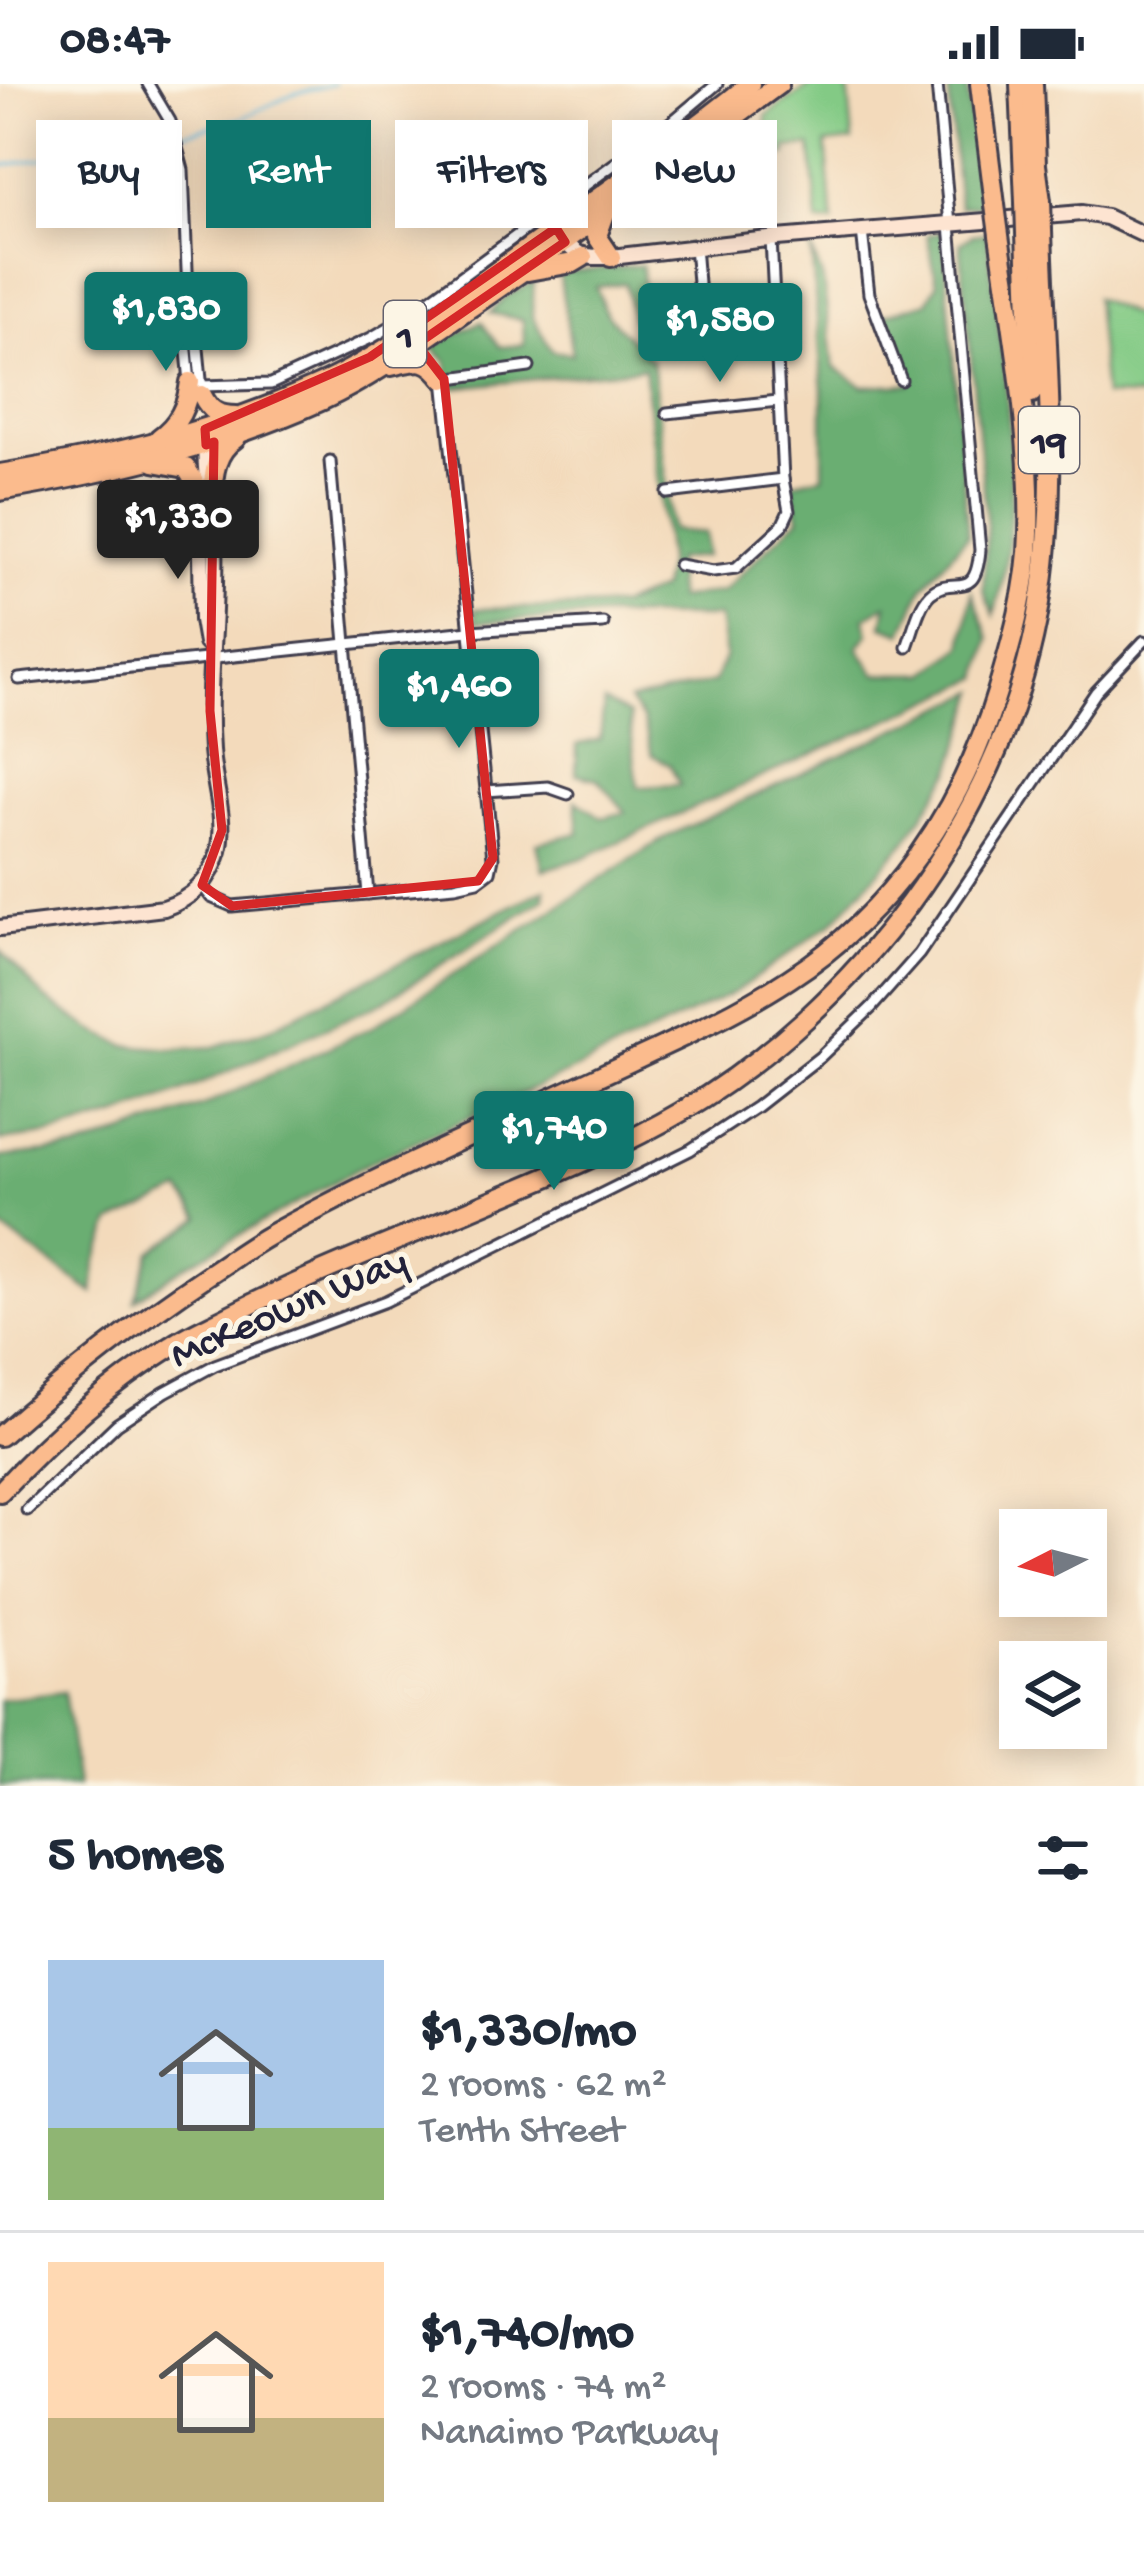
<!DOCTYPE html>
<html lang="en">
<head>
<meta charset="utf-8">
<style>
	:root { --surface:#fff; --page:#f2f2f3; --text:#1f2937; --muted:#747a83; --line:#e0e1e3; --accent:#0f766e }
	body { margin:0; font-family:"Gochi Hand",sans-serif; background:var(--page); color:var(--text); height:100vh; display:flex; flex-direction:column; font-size:45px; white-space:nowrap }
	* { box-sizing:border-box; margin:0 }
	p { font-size:39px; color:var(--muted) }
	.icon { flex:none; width:66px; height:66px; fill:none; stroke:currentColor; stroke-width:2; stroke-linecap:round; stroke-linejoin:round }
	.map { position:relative; height:1702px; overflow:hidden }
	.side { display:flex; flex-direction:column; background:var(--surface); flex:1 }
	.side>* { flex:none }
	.hud { position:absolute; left:36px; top:36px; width:1074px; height:108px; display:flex; gap:24px }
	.needle { width:78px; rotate:264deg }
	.tools { position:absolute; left:999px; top:1425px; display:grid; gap:24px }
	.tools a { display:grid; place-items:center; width:108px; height:108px; border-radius:0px; background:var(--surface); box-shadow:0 6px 30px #0003; font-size:60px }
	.price { position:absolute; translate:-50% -102px; padding:0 27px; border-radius:12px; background:var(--accent); color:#fff; font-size:39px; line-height:78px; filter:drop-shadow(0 3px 6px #0008) }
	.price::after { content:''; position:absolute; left:50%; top:72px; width:36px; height:27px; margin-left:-18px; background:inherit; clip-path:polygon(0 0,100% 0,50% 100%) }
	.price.on { background:#222; color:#fff }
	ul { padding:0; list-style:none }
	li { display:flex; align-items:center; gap:36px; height:300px; padding:0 48px }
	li+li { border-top:3px solid var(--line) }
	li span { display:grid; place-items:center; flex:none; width:336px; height:240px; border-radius:0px; color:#555 }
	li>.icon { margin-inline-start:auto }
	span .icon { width:144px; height:144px; fill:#fffc; stroke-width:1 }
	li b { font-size:51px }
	h2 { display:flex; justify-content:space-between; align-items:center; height:144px; padding:0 48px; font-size:51px }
	.tag { padding:0 42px; border-radius:0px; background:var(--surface); box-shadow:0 6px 30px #0003; font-size:42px; line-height:108px }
	.tag.on { background:var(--accent); color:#fff }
	.status { display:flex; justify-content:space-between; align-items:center; height:84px; padding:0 60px; background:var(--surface); direction:ltr }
	.status svg { height:33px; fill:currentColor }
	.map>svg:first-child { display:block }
	.green { fill:#83ca85; stroke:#527660; stroke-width:3 }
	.forest { fill:#6aae72; stroke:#466856; stroke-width:3 }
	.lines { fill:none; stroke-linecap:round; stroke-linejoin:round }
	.stream { stroke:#61bade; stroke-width:3 }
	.street-casing { stroke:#413e4e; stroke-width:15 }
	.secondary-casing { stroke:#413e4e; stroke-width:20 }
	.highway-casing { stroke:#413e4e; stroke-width:24 }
	.street { stroke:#fff; stroke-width:9 }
	.secondary { stroke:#fde4d1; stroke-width:14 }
	.highway { stroke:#fbbb8d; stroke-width:18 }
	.highway-bridge-casing { stroke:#413e4e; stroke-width:24; stroke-linecap:butt }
	.highway-bridge { stroke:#fbbb8d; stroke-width:18 }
	.marked { fill:none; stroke:#d62828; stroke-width:9; stroke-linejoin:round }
	.labels { text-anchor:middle; stroke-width:10; stroke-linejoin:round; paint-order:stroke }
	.shield { fill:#fcf5e5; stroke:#63616e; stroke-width:3 }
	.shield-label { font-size:39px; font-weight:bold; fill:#22223b }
	.street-label { font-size:42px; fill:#22223b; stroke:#fcf5e5 }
</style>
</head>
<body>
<div class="status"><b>08:47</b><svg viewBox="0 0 49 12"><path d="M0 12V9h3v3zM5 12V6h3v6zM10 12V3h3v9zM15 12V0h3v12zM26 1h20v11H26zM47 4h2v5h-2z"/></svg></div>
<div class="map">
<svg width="1144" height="1702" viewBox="0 0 1144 1702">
	<rect width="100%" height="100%" fill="#fcf5e5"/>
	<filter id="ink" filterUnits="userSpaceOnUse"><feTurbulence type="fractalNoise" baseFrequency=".00833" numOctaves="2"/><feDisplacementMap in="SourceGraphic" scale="24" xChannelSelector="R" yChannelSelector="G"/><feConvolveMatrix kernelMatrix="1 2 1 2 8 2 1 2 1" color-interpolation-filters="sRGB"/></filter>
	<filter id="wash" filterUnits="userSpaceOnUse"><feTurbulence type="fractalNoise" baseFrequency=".004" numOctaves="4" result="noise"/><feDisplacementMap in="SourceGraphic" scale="48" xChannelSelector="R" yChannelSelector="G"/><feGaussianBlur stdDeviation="2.7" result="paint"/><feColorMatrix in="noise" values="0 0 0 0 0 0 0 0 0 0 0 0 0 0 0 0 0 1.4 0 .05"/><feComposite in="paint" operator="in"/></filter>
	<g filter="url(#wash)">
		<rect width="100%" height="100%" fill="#f3dabb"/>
		<!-- green -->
		<g class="green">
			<polygon points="813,0 848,0 853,57 826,60 833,138 818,139 811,62 786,64 787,70 777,72 776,65 769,65 766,32"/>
			<polygon points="1095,214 1144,237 1144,313 1104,312"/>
		</g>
		<!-- forest -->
		<g class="forest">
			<polygon points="948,0 967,0 981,121 959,123"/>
			<polygon points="943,148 968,451 923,503 903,549 883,542 887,520 865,534 869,550 858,563 876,590 927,590 963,562 972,508 990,555 980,594 583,774 543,786 537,759 579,749 576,716 602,734 626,728 598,695 576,690 577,661 600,655 604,618 629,631 638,703 680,701 670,681 652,671 643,636 629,617 714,598 725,572 719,533 608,532 476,538 475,525 621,522 661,505 667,475 644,284 449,304 447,278 432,263 481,238 500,263 524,261 523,236 490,229 507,212 534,198 532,232 552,267 572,270 559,189 642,181 644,234 632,236 625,199 596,203 606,230 652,277 672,446 705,449 706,472 675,476 677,515 722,507 799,434 792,399 823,392 823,306 811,164 823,196 834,283 863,302 910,300 884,231 927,218 937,200 927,151"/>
			<path d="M987 149C1001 274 1030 407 994 531L983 506 987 443 960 159 972 151Z"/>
			<polygon points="978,607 952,686 906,757 832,839 735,908 570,988 366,1080 188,1180 135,1216 151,1168 201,1134 181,1107 112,1139 96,1180 93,1209 0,1143 0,1073 79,1065 203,1022 372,943 664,754"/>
			<polygon points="545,805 544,815 379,920 182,1008 119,1032 53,1050 0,1057 0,866 45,914 89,944 125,961 174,965 214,963 268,945"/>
			<polygon points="64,1608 78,1702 0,1702 0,1616"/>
		</g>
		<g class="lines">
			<!-- stream -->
			<g class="stream">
				<polyline points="177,51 240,35 293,10 334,0"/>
				<polyline points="0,82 167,53"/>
			</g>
		</g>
	</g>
	<g filter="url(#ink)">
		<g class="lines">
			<defs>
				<g id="street">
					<polyline points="148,0 170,37 183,86 189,235 186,257 190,298"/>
					<polyline points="862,147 869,210 901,296"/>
					<polyline points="191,240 197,254 202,306"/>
					<polyline points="669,257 706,254 699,211 695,162"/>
					<polyline points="201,302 271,300 371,254 402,236 674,36 717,0"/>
					<polyline points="667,329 778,317"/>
					<polyline points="330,377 368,810"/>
					<polyline points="668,409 783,395"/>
					<polyline points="679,481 713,487 736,484 782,442 789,427 783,395 771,155"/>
					<path d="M907 563C913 548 918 522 930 510 954 488 975 521 980 466L937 0"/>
					<polyline points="19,595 469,547 603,539"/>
					<polyline points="486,707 548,703 568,710"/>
					<polyline points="202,801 211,813 232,822 455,802 478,797 490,788 493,774 444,295 529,283"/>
					<polyline points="27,1426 117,1340 165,1308 215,1281 386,1217 690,1066 756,1023 820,973 871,924 919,870 1096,608 1144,557"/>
				</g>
				<g id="secondary">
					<path d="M560 150C576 174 583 173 611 173L777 154 1082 129 1106 133 1144 151"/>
					<polyline points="200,408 202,536 206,559"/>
					<path d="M0 844 164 824C191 815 211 797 219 767 227 735 213 699 211 666 206 595 218 524 215 453 214 422 203 392 206 361"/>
				</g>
				<g id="highway">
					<polyline points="980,0 995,121"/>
					<polyline points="1020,0 1025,118"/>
					<polyline points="1033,0 1036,81 1041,117"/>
					<polyline points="605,130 597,152 611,173"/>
					<polyline points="1026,149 1032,309"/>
					<polyline points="528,187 573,179 583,173"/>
					<path d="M391 282C418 276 426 271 444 295"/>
					<path d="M202 311C210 327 218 332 236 332"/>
					<path d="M159 354C179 340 187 322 190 298"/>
					<polyline points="154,378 186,384 195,398 200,415"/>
					<path d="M0 390C109 372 214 348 316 302 390 269 457 216 523 168 599 113 677 59 750 0"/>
					<path d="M0 407C112 388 219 363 323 316 373 293 417 260 462 229 570 156 674 77 779 0"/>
					<path d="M212 413C213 390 215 368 236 354"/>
					<path d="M0 1352C67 1293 133 1241 208 1191 228 1178 247 1164 268 1152 374 1093 486 1045 595 994 660 963 728 935 789 895 892 829 962 725 997 608 1012 557 1028 503 1029 449 1032 349 1013 249 999 151"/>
					<path d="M0 1408C51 1353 108 1302 172 1262 189 1250 209 1242 228 1232 303 1193 382 1163 460 1130 535 1098 611 1069 681 1028 857 923 998 738 1037 536 1061 409 1046 276 1042 147"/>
				</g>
			</defs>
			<!-- street casing -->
			<use href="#street" class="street-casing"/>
			<!-- secondary casing -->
			<use href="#secondary" class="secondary-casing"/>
			<!-- highway casing -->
			<use href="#highway" class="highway-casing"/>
			<!-- street -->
			<use href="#street" class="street"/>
			<!-- secondary -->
			<use href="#secondary" class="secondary"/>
			<!-- highway -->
			<use href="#highway" class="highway"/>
			<defs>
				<g id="highway-bridge">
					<polyline points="1041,117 1042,147"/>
					<polyline points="1025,118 1026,149"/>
					<polyline points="995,121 999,151"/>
				</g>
			</defs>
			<!-- highway-bridge casing -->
			<use href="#highway-bridge" class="highway-bridge-casing"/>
			<!-- highway-bridge -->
			<use href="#highway-bridge" class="highway-bridge"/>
		</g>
	</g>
	<!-- marked area -->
	<path class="marked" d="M556 144 565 158 417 260 444 295 493 774 478 797 232 822 202 801 222 746 210 627 214 358 206 361 205 345 370 273Z"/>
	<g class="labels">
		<!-- shield labels -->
		<g class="shield">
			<rect x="384" y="217" width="42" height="66" rx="9"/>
			<rect x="1019" y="323" width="60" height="66" rx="9"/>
		</g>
		<g class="shield-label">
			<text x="405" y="264">1</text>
			<text x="1049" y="370">19</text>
		</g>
		<!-- street labels -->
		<g class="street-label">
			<text transform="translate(287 1220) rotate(-23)" y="15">McKeown Way</text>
		</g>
	</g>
</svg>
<div class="tools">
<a><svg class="needle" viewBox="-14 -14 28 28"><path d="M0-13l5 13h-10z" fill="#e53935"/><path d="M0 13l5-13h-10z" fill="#747a83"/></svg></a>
<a><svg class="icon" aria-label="layers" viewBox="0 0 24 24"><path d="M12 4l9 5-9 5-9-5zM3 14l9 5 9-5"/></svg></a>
</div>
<b class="price" style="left:166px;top:290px">$1,830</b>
<b class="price" style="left:720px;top:301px">$1,580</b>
<b class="price on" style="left:178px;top:498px">$1,330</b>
<b class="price" style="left:459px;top:667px">$1,460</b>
<b class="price" style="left:554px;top:1109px">$1,740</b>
<div class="hud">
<a class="tag">Buy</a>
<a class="tag on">Rent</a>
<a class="tag">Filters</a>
<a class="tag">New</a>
</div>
</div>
<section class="side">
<h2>5 homes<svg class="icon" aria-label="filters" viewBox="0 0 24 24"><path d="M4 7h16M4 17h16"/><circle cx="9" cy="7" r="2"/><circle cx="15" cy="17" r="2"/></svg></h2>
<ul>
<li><span style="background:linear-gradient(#a9c7e8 70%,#8fb573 0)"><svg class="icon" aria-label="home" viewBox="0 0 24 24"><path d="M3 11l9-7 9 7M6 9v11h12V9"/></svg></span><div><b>$1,330/mo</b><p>2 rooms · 62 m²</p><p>Tenth Street</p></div></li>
<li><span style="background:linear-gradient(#ffd9b3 65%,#c2b280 0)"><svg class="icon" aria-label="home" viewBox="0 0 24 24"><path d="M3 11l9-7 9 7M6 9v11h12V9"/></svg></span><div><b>$1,740/mo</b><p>2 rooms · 74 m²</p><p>Nanaimo Parkway</p></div></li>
</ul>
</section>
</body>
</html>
